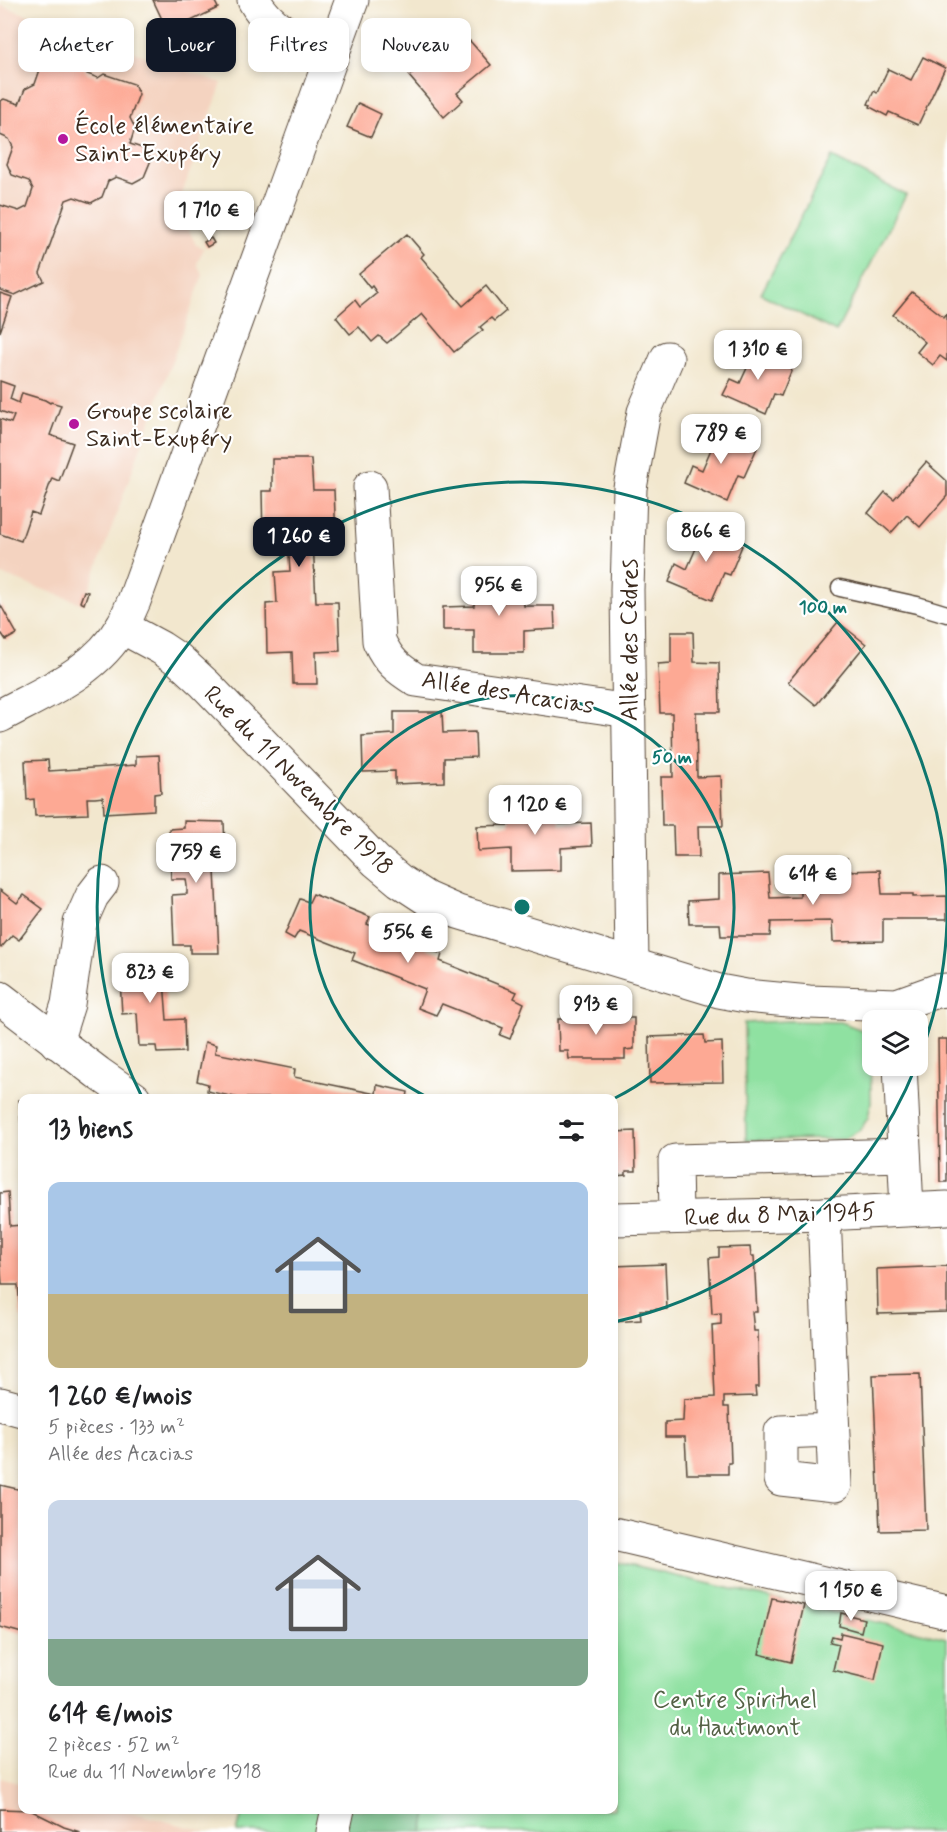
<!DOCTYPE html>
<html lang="fr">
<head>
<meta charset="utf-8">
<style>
	:root { --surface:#fff; --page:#f2f2f2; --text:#202124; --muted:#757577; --accent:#111827 }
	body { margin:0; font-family:Mynerve,sans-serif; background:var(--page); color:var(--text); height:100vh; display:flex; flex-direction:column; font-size:22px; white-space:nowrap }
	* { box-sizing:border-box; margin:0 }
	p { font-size:20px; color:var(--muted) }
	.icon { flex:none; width:33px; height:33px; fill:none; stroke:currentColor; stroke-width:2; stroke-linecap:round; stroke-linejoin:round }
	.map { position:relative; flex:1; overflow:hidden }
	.drawer { position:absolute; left:18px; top:1094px; width:600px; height:720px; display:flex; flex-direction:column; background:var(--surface); border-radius:12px; box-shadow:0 3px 9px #0003 }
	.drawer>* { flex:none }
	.guide { position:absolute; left:18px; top:18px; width:600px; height:54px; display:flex; gap:12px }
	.tools { position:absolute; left:862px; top:1010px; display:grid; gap:12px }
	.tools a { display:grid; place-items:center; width:66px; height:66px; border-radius:12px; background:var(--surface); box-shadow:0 3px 9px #0003; font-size:30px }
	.price { position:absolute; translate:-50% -51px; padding:0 14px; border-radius:12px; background:#fff; color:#222; font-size:20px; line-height:39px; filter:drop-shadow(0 2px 3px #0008) }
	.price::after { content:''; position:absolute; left:50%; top:36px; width:18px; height:14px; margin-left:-9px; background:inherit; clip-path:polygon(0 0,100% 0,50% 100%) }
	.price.on { background:var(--accent); color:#fff }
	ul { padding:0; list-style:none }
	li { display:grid; align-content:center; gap:12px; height:318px; padding:0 30px }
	li span { display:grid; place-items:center; height:186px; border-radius:12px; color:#555 }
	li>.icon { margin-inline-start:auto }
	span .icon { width:108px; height:108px; fill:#fffc; stroke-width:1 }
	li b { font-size:26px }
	h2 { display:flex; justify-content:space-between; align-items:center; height:72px; padding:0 30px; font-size:26px }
	.tag { padding:0 21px; border-radius:12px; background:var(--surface); box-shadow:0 3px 9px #0003; font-size:21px; line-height:54px }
	.tag.on { background:var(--accent); color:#fff }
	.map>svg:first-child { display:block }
	.built { fill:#f4d3c0 }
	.green { fill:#8fe1a1; stroke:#658660; stroke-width:1.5 }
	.forest { fill:#73bf87; stroke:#577452; stroke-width:1.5 }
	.building { fill:#fda994 }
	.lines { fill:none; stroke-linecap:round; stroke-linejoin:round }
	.service-casing { stroke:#564638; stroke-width:19 }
	.minor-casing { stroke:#564638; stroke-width:35 }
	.secondary-casing { stroke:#564638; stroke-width:35 }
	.service { stroke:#fff; stroke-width:16 }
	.minor { stroke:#fff; stroke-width:33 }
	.secondary { stroke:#fff; stroke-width:33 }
	.ring { fill:none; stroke:#0f766e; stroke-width:3 }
	.poi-dot { fill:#b5179e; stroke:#fff; stroke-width:2 }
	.labels { text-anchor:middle; stroke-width:4.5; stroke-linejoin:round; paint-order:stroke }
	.poi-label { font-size:24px; fill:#3b2a1e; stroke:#fff; text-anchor:start }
	.street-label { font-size:24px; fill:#3b2a1e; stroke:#fff }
	.park-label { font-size:24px; fill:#546145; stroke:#fff }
	.centre { fill:#0f766e; stroke:#fff; stroke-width:3 }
	.ring-label { font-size:18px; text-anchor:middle; font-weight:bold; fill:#0f766e; stroke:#fff; stroke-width:4.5; stroke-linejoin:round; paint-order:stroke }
</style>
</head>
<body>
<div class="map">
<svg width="947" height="1832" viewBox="0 0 947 1832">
	<rect width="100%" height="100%" fill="#fff"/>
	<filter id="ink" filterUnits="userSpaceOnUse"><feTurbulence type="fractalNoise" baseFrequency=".0167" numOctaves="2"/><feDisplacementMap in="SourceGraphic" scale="12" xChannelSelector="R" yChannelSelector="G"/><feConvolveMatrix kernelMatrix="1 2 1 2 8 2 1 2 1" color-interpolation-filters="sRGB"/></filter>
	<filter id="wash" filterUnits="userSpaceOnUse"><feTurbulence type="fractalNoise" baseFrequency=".008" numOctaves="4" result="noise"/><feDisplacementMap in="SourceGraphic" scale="24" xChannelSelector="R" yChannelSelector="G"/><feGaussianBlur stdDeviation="1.35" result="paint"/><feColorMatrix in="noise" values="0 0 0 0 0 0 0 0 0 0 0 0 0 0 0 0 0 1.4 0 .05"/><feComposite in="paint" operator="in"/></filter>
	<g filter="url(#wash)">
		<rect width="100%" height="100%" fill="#f2e7ce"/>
		<!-- built -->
		<g class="built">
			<polygon points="0,5 222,83 172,221 188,228 196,245 204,248 197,264 203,275 84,604 0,574"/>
			<polygon points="0,1778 22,1784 22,1809 119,1809 207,1832 0,1832"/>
		</g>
		<!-- green -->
		<g class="green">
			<polygon points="832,157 906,195 836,332 761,294"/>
			<polygon points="788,1021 841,1022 862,1030 870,1041 871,1102 868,1118 860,1130 845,1139 746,1140 744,1023"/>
			<polygon points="614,1562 947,1638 947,1832 423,1832 428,1809 614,1809"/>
			<polygon points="243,1809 321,1809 317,1832 237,1832"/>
		</g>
		<!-- forest -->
		<polygon class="forest" points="321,1809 428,1809 423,1832 317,1832"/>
		<g id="blocks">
			<!-- building -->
			<g class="building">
				<polygon points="153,0 214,0 218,8 168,32"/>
				<polygon points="470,41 491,65 457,93 463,100 444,117 409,76 427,61 435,71"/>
				<polygon points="53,56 83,66 87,74 98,78 104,74 134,84 139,94 130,118 135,128 130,144 145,149 151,160 144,177 133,183 116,177 108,181 102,197 91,203 74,197 66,200 40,273 44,281 15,295 0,290 0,205 19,211 27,207 33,189 29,181 12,175 7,164 13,147 9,139 0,135 0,101 4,99 19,104 25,89 35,84 43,61"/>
				<polygon points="923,57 945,68 918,125 889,112 887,116 870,107 871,105 868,104 874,91 877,93 888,69 911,80"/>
				<polygon points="358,103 381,114 371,137 347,127"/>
				<polygon points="407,234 424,254 421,257 463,306 486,286 506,311 494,321 491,318 480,327 483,330 454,352 422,314 387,343 379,336 372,342 359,327 350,334 336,317 355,300 360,307 377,293 372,286 370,288 359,274"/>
				<polygon points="211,238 214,243 207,247 204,242"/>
				<polygon points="912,292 944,317 947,313 947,361 940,356 933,365 917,352 925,342 893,315"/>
				<polygon points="0,293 12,297 0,332"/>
				<polygon points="744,347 792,369 781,396 774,394 766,414 723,395 731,379 740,383 747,368 737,363"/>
				<polygon points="0,381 14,386 10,399 19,403 22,393 45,400 50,403 51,402 61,405 50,435 73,443 59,481 52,478 39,515 31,512 21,541 0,534 0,419 11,423 14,416 0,411"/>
				<polygon points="709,427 757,448 744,477 738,475 727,502 684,483 691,465 702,470 712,447 701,442"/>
				<polygon points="272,459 311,459 313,490 334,490 336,539 313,540 316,602 338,602 340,651 316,652 317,684 293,684 292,652 267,653 266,604 277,603 275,572 290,571 288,541 263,541 262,491 272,491"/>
				<polygon points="926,462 947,481 947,496 920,527 907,515 891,533 868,513 885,492 894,499"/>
				<polygon points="694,525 742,546 730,575 724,573 712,600 669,582 676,563 687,569 697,546 686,541"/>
				<polygon points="475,581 523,581 524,606 554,606 555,629 524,631 524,653 474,653 474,630 443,630 443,607 474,606"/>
				<polygon points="84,591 88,592 84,604 80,602"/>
				<polygon points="0,604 17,634 6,640 2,634 0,635"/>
				<polygon points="838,622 866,644 816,705 788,682"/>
				<polygon points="671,632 693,632 694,662 719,663 720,712 696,712 697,777 721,776 723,826 698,826 699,857 674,857 673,826 662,826 661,777 673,777 672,713 660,713 658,664 671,663"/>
				<polygon points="394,712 442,712 443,733 475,732 476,757 444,758 444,782 395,784 395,771 363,772 362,736 394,734"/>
				<polygon points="159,755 161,793 154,794 154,810 104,813 103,797 95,798 87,798 88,814 35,816 34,799 27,800 25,761 48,760 49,771 136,765 136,756"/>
				<polygon points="558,799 560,824 591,823 592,846 561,848 561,870 511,871 511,849 478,851 477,826 510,825 510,800"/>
				<polygon points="184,821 224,822 225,849 214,850 219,953 190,953 190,945 174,945 172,895 187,894 187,886 186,879 171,879 169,829 184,828"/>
				<polygon points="834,858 847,858 847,871 880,870 882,894 913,894 913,897 947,896 947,919 883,919 883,941 833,942 832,921 771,922 770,936 721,936 720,924 689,924 688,901 719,899 719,875 768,873 770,898 800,897 800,884 832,883"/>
				<polygon points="0,890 17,903 24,895 43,909 19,940 12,935 1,948 0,947"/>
				<polygon points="313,894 370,917 367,924 442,954 440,961 517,992 514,998 524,1003 510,1039 500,1035 503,1028 442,1004 436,1015 418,1008 425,989 352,960 355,953 299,931 294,939 285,934 300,899 309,902"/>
				<polygon points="162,954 167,1020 184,1019 185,1052 157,1053 156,1046 139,1046 137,1013 122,1014 119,963 134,962 134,955"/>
				<polygon points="624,1014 624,1018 634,1018 634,1049 625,1050 625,1059 569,1059 568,1051 559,1051 558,1019 569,1019 568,1015"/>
				<polygon points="704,1035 705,1043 722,1042 723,1082 650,1083 649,1037"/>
				<polygon points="938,1039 947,1039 947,1182 940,1182"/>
				<polygon points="205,1042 216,1045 215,1053 295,1069 294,1077 376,1094 377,1085 408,1092 407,1098 239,1098 207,1091 208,1084 197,1081"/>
				<polygon points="19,1100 22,1100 22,1127 21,1127"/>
				<polygon points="635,1131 636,1171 626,1171 626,1175 614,1176 614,1132"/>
				<polygon points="8,1192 10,1226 22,1225 22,1318 21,1318 18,1285 2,1285 0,1257 0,1193"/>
				<polygon points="750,1247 751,1256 754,1256 757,1312 752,1312 754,1331 758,1331 759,1387 755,1387 756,1396 724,1397 724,1407 729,1407 731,1463 728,1463 728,1474 687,1474 685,1437 665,1437 665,1422 683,1421 684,1399 715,1397 712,1325 721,1324 721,1313 712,1314 709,1258 719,1257 719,1248"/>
				<polygon points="665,1264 667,1309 640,1310 641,1320 614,1322 614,1266"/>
				<polygon points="947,1266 947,1312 878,1314 877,1269"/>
				<polygon points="920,1374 926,1530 880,1531 873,1375"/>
				<polygon points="0,1485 22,1490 22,1633 0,1627"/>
				<polygon points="772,1598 804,1605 791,1662 759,1654"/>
				<polygon points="841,1613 864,1619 861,1632 839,1626"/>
				<polygon points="841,1633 883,1643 875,1680 833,1670 839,1644 830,1642 832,1636 840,1638"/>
				<polygon points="0,1809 30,1810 64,1827 80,1832 0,1832"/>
			</g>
		</g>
	</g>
	<g filter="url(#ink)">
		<use href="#blocks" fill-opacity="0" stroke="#564638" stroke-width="1.5"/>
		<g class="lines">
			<defs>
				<polyline id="service" points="840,588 917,605 947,614"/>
				<g id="minor">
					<path d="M254 0C272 33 300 39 333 52"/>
					<path d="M370 487 379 641C389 662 397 668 416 680L629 711"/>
					<polyline points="122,627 161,648 179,660 205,684 376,861 400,881 426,898 458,912 719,991 746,996 809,1002 897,1005 936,991 947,990"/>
					<path d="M0 716C44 692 96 672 122 626 127 619 130 609 134 601L352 0"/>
					<polyline points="632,964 627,590 630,488 644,412 667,358"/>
					<polyline points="0,998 98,1073 134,1098"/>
					<polyline points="56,1042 68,1004 80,923 92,896 102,883"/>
					<polyline points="900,1065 907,1209"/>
					<polyline points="824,1214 835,1485 781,1479 781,1432 832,1430"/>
					<polyline points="676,1217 675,1161 904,1155"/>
					<polyline points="614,1219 824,1214 947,1208"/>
					<polyline points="333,1832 338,1809"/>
				</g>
				<g id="secondary">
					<polyline points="0,1404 22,1410"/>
					<polyline points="614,1534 947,1612"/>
				</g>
			</defs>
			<!-- service casing -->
			<use href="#service" class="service-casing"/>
			<!-- minor casing -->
			<use href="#minor" class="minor-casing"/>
			<!-- secondary casing -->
			<use href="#secondary" class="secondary-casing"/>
			<!-- service -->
			<use href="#service" class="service"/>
			<!-- minor -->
			<use href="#minor" class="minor"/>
			<!-- secondary -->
			<use href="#secondary" class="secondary"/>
		</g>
	</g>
	<!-- distance rings -->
	<g class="ring">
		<path d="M429 1098A212 212 0 1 1 615 1098"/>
		<path d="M916 1066A425 425 0 0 1 614 1322M142 1097A425 425 0 1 1 919 1059"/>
	</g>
	<!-- markers -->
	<g class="poi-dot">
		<circle cx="63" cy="139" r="6"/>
		<circle cx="74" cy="424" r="6"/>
	</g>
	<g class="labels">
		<!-- poi labels -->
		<g class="poi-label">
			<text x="75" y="133">École élémentaire<tspan x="75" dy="28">Saint-Exupéry</tspan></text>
			<text x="86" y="418">Groupe scolaire<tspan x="86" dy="28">Saint-Exupéry</tspan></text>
		</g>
		<!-- street labels -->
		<g class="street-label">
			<text transform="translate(629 640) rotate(-90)" y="8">Allée des Cèdres</text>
			<text transform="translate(508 692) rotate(9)" y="8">Allée des Acacias</text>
			<text transform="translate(299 780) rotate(45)" y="8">Rue du 11 Novembre 1918</text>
			<text transform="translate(780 1214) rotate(-2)" y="8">Rue du 8 Mai 1945</text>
		</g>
		<!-- park labels -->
		<g class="park-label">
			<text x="735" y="1707">Centre Spirituel<tspan x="735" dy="28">du Hautmont</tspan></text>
		</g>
	</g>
	<circle cx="522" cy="907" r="9" class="centre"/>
	<g class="ring-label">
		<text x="823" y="613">100 m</text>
		<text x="672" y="763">50 m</text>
	</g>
</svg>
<div class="tools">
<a><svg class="icon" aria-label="layers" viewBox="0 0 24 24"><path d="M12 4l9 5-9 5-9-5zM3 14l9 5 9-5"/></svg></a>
</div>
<b class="price" style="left:209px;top:242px">1 710 €</b>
<b class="price" style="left:758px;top:381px">1 310 €</b>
<b class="price" style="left:721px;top:465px">789 €</b>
<b class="price" style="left:706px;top:563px">866 €</b>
<b class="price on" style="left:299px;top:568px">1 260 €</b>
<b class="price" style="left:499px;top:617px">956 €</b>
<b class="price" style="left:535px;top:836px">1 120 €</b>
<b class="price" style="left:196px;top:884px">759 €</b>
<b class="price" style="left:813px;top:906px">614 €</b>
<b class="price" style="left:408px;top:964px">556 €</b>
<b class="price" style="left:150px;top:1004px">823 €</b>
<b class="price" style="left:596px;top:1036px">913 €</b>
<b class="price" style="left:851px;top:1622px">1 150 €</b>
<div class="guide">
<a class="tag">Acheter</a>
<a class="tag on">Louer</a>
<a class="tag">Filtres</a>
<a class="tag">Nouveau</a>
</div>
<section class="drawer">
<h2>13 biens<svg class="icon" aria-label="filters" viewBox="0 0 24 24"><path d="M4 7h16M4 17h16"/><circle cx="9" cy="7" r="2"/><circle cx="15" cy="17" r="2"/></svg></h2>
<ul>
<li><span style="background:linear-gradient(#a9c7e8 60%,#c2b280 0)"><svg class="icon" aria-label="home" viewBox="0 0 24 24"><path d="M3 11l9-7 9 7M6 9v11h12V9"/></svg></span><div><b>1 260 €/mois</b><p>5 pièces · 133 m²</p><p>Allée des Acacias</p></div></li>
<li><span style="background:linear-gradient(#c9d6e8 75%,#7fa58c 0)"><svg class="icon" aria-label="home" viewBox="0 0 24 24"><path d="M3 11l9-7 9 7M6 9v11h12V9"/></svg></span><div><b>614 €/mois</b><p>2 pièces · 52 m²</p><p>Rue du 11 Novembre 1918</p></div></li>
</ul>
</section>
</div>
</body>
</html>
